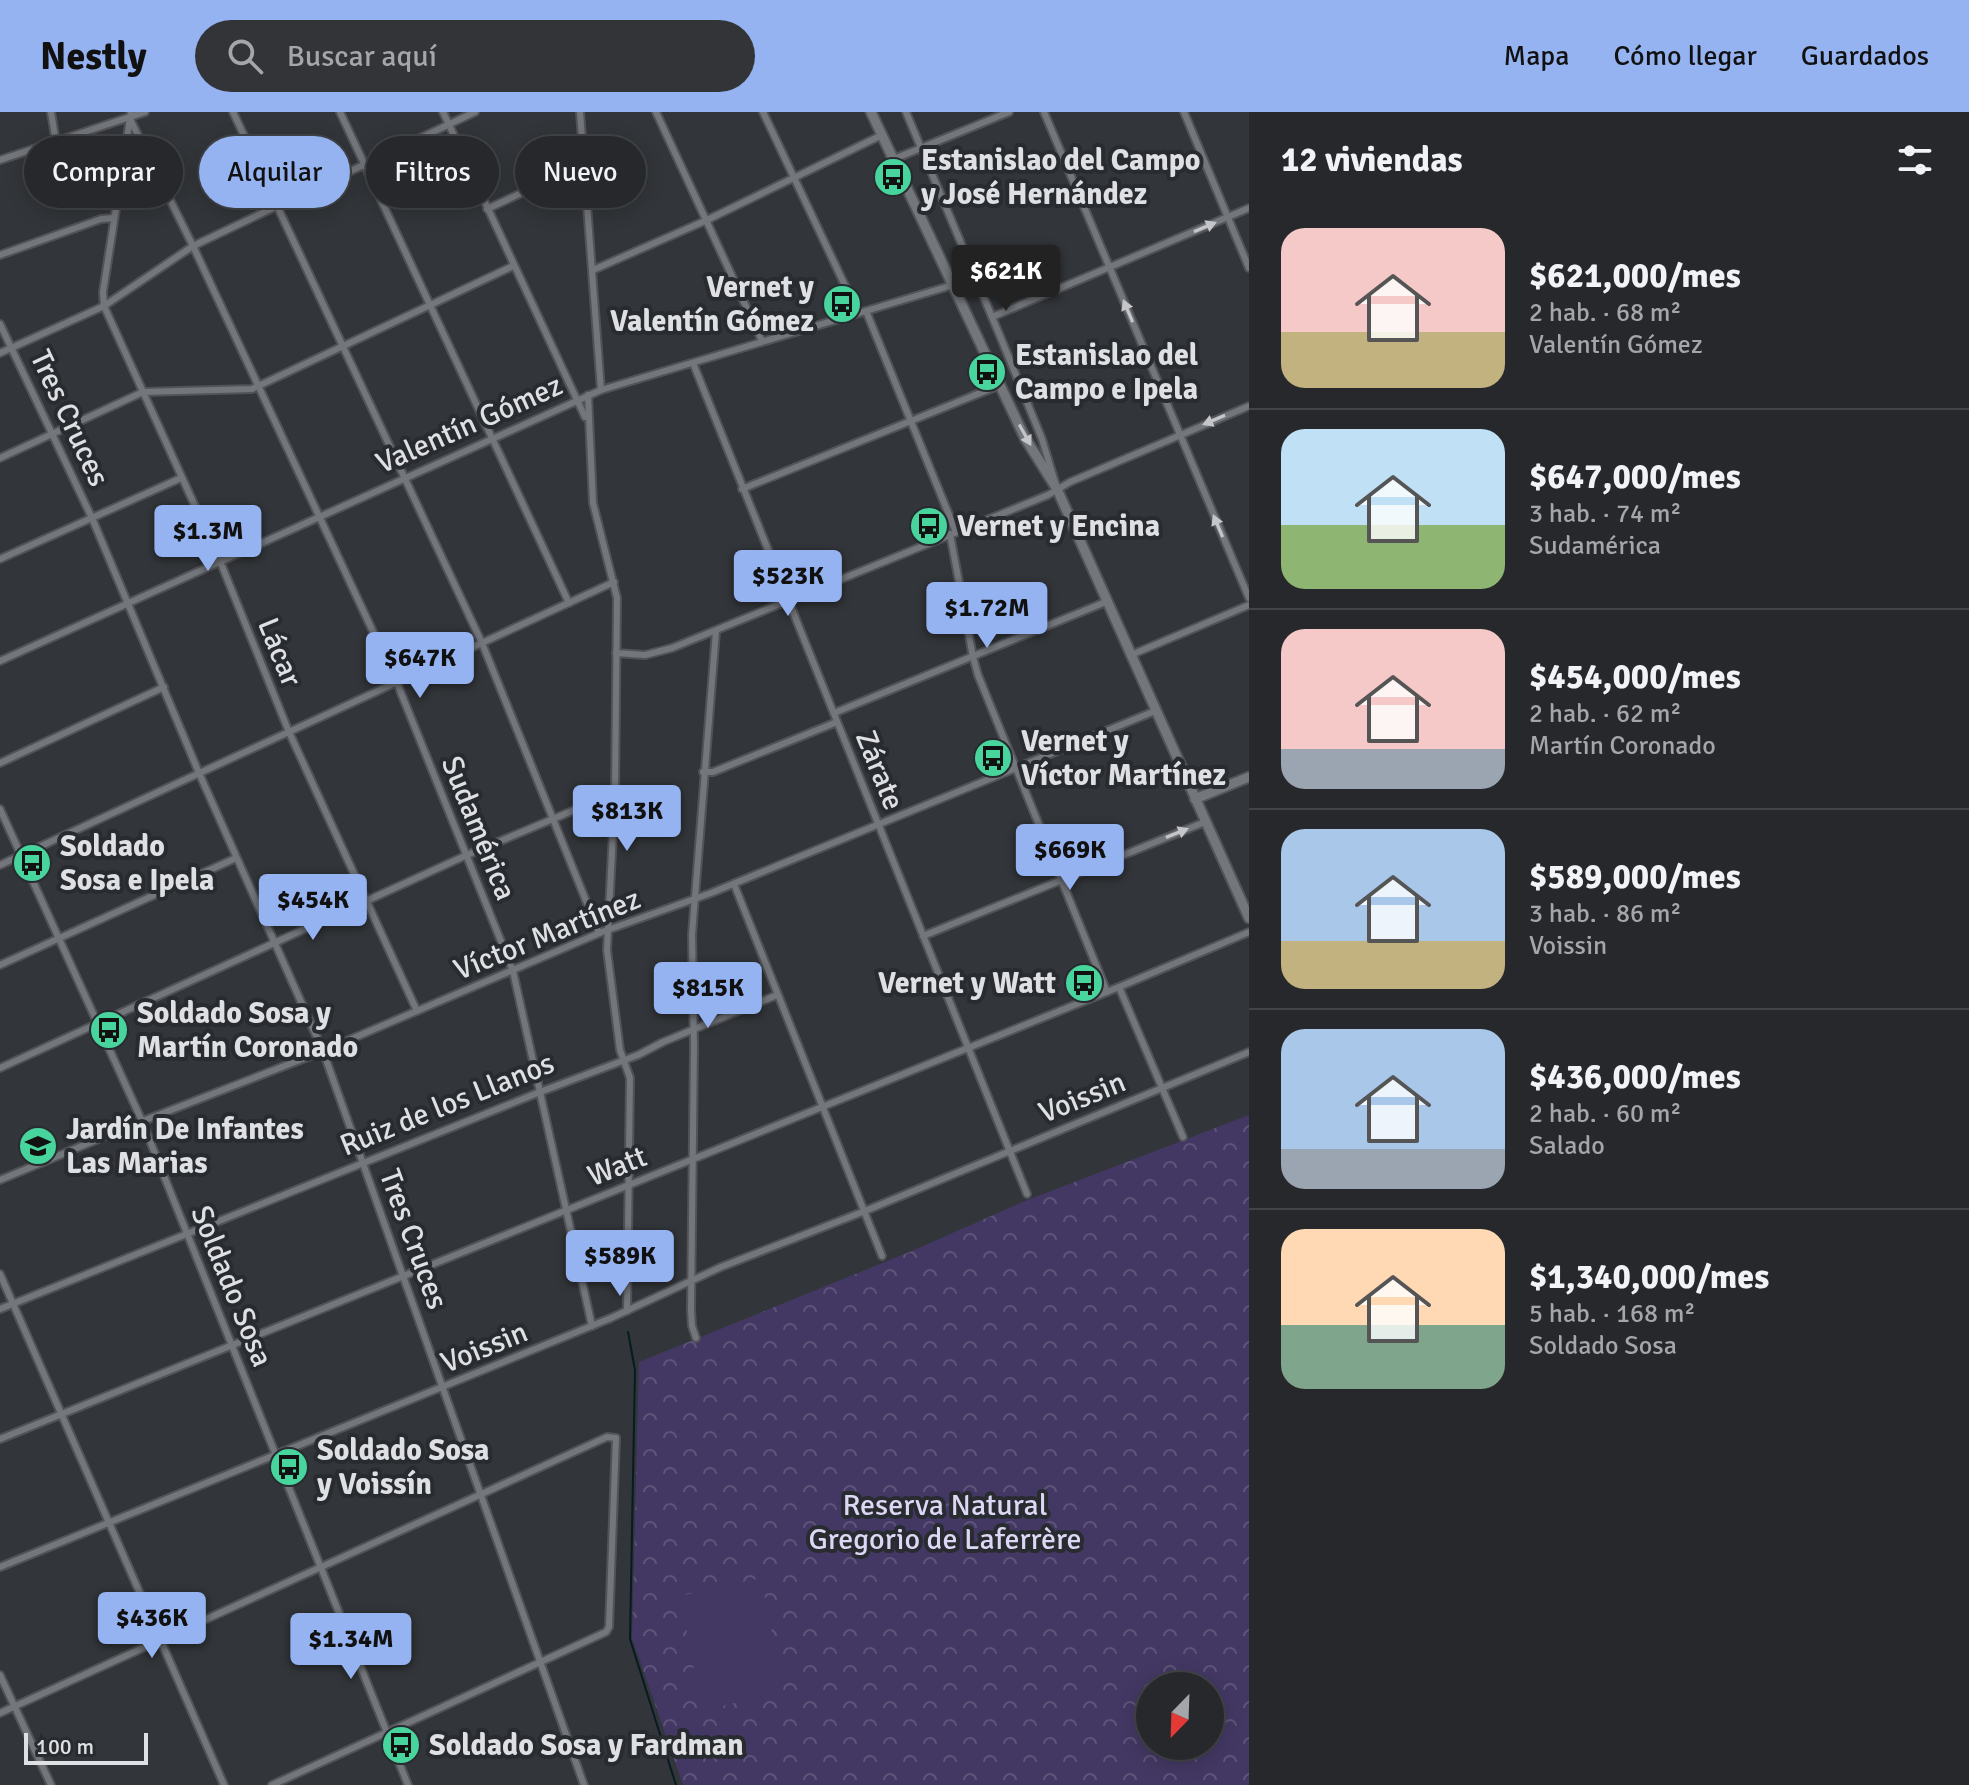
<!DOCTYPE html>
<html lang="es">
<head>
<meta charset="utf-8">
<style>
	:root { --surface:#26282b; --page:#323437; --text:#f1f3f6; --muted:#a4a6a9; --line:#424447; --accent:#95b2f1 }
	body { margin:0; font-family:Signika,sans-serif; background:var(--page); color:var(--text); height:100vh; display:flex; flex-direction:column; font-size:30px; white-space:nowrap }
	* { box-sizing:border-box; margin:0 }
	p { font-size:26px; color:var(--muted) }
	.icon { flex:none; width:44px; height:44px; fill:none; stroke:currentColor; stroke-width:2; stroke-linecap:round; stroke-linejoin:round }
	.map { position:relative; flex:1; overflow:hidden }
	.sheet { display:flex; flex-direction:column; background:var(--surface); width:720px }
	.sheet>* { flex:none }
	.banner { position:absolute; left:24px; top:24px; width:760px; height:72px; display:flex; gap:16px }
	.needle { width:52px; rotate:203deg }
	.controls { position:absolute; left:1136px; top:1560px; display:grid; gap:16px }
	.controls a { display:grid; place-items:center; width:88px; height:88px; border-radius:50%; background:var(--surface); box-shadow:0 4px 20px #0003,0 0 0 2px var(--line); font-size:40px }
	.scale { position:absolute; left:24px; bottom:20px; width:124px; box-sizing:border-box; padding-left:8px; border:4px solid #dfe0e3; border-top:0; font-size:22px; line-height:28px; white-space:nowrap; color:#dfe0e3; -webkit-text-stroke:6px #282b2f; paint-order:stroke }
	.price { position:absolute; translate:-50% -68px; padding:0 18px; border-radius:8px; background:var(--accent); color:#111; font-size:26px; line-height:52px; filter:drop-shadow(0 2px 4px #0008) }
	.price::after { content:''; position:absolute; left:50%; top:48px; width:24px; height:18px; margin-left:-12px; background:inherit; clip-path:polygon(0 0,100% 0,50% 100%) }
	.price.current { background:#222; color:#fff }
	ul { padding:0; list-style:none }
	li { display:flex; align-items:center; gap:24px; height:200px; padding:0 32px }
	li+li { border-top:2px solid var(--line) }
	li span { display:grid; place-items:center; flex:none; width:224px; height:160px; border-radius:24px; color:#555 }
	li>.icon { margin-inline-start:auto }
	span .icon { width:96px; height:96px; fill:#fffc; stroke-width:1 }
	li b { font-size:34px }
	h2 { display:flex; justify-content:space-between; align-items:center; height:96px; padding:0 32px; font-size:34px }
	.pill { padding:0 28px; border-radius:36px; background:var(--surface); box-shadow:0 4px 20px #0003,0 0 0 2px var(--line); font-size:28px; line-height:72px }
	.pill.current { background:var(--accent); color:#111 }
	header { display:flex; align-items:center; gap:48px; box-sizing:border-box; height:112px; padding:0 40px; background:var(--accent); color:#111 }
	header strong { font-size:38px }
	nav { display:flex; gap:44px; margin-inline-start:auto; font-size:28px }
	.search { width:560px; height:72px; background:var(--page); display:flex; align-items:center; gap:20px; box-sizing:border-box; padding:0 28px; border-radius:44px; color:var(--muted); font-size:30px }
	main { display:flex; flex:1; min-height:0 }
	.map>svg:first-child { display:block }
	.park { fill:url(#park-crowns); fill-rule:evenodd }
	.garden { fill:#433863 }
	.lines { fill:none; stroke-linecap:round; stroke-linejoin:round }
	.stream { stroke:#061b22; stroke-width:2 }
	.street-casing { stroke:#515357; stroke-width:10 }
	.secondary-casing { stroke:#515357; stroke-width:13 }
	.street { stroke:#73767b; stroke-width:6 }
	.secondary { stroke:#73767b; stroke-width:9 }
	.oneway { fill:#c4c6c9 }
	.labels { text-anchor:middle; stroke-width:8; stroke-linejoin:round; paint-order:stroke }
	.poi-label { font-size:30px; font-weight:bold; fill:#dfe0e3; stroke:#282b2f; text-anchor:start }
	.street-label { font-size:30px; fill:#dfe0e3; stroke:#282b2f }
	.park-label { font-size:30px; fill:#ddd7f6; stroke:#282b2f }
</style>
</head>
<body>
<header>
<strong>Nestly</strong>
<div class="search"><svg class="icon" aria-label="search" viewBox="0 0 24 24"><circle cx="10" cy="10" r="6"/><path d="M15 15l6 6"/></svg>Buscar aquí</div>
<nav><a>Mapa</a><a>Cómo llegar</a><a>Guardados</a></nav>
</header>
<main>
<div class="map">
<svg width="1249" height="1673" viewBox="0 0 1249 1673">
	<defs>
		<pattern id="park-crowns" width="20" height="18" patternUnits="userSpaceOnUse" patternTransform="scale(2)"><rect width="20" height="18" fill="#433863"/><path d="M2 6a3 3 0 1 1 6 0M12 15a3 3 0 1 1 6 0" fill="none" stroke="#5e5479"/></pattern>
	</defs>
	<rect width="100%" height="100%" fill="#323539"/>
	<!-- park -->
	<path class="park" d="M1249 1003V1673H683L632 1526 639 1250 912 1139 1025 1089ZM1150 1574H1210V1634H1150Z"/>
	<!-- garden -->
	<polygon class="garden" points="761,1466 783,1579 702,1599 680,1484"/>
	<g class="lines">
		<!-- stream -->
		<polyline class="stream" points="628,1220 635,1258 630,1527 676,1673"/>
		<defs>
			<g id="street">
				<polyline points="51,0 56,30"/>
				<polyline points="131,0 103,180 104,194 220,449 289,620 417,899"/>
				<polyline points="233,0 482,531 599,821"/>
				<polyline points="340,0 569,491"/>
				<polyline points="443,0 585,305"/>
				<polyline points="580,0 601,278"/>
				<polyline points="656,0 762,229"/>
				<polyline points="763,0 858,201"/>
				<polyline points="906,0 1000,224 1042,327 1055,370"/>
				<polyline points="1044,0 1249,486"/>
				<polyline points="1184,0 1249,156"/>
				<polyline points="130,7 193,134 397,571 513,859 592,1214"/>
				<polyline points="894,47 1009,0"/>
				<polyline points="0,48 145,0"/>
				<polyline points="487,97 584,52"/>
				<polyline points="0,143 101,107 114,106"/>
				<polyline points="593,158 707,108 882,23"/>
				<polyline points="866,199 956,420"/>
				<polyline points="992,205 1249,96"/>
				<polyline points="0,212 92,406 199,661 323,939 584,1673"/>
				<polyline points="0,241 104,194 193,134 475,0"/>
				<polyline points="693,251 1027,1082"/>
				<polyline points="588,283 593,391 617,486 615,681 607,838 620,938 630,966 627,1199"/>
				<polyline points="0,346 143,280 252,277 513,154"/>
				<polyline points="742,377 1000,273"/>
				<polyline points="950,422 973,545 978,563 1107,880"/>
				<polyline points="0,447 181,366"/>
				<polyline points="616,541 645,543 672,536 1048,383 1070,370 1249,294"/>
				<polyline points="1131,543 1249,493"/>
				<polyline points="0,549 601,278 953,173 974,163"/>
				<polyline points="834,601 1108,489"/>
				<polyline points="0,651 164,575"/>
				<polyline points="703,660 713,660 837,610"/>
				<polyline points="0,697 142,1009 408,1673"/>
				<polyline points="0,753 614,470"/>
				<polyline points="734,772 882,1144"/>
				<polyline points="923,824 1205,710"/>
				<polyline points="0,853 236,746"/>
				<polyline points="1119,875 1183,1025"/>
				<polyline points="0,956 467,743 615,681"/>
				<polyline points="0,1068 130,1014 323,939 602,820 711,781 1155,599"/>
				<polyline points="0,1162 224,1673"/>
				<polyline points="0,1197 540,980 638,943 663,930 777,883"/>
				<polyline points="696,1226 692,1214 691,1198 694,935 692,823 716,519"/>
				<polyline points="0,1327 1119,875 1249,820"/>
				<polyline points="0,1455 611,1206 721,1155 865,1099 1249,940"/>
				<polyline points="0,1563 51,1673"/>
				<polyline points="0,1601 607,1325 616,1326 609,1515 606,1520 272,1673"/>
			</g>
			<g id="secondary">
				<polyline points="871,0 1025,326 1057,377 1249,806"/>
				<polyline points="1195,687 1249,665"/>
			</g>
		</defs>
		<!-- street casing -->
		<use href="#street" class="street-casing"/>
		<!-- secondary casing -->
		<use href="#secondary" class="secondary-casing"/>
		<!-- street -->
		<use href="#street" class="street"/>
		<!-- secondary -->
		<use href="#secondary" class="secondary"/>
	</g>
	<!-- one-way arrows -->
	<defs><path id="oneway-solid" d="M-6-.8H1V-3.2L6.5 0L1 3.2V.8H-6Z" transform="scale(2)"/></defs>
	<g class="oneway">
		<use href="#oneway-solid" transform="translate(1205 115) rotate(-23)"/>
		<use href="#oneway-solid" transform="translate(1128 199) rotate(-113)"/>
		<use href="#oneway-solid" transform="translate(1214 308) rotate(157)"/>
		<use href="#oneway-solid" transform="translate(1025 323) rotate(61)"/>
		<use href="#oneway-solid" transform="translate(1218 414) rotate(-113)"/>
		<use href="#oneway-solid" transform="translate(1177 721) rotate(-22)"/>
	</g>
	<!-- icons -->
	<defs>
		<symbol id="bus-disc" viewBox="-11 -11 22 22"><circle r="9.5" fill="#48d49d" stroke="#282b2f"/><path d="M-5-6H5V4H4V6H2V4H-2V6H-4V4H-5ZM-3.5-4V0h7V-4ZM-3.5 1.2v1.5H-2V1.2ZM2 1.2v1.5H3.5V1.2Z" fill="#111"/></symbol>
		<symbol id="school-disc" viewBox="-11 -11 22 22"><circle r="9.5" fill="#48d49d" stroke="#282b2f"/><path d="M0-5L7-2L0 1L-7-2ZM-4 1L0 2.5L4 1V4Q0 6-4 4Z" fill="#111"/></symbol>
	</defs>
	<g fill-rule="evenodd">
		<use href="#bus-disc" x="871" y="43" width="44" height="44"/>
		<use href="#bus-disc" x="820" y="170" width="44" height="44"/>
		<use href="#bus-disc" x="965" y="238" width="44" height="44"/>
		<use href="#bus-disc" x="907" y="392" width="44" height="44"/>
		<use href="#bus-disc" x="971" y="624" width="44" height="44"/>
		<use href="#bus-disc" x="10" y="729" width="44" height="44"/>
		<use href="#bus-disc" x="1062" y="849" width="44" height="44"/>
		<use href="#bus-disc" x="87" y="896" width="44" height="44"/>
		<use href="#school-disc" x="16" y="1012" width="44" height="44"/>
		<use href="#bus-disc" x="267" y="1333" width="44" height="44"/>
		<use href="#bus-disc" x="379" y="1611" width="44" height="44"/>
	</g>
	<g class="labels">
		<!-- poi labels -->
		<g class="poi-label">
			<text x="921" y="58">Estanislao del Campo<tspan x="921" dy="34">y José Hernández</tspan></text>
			<text x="814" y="185" text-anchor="end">Vernet y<tspan x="814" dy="34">Valentín Gómez</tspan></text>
			<text x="1015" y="253">Estanislao del<tspan x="1015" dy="34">Campo e Ipela</tspan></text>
			<text x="957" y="424">Vernet y Encina</text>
			<text x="1021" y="639">Vernet y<tspan x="1021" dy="34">Víctor Martínez</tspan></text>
			<text x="60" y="744">Soldado<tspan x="60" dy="34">Sosa e Ipela</tspan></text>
			<text x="1056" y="881" text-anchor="end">Vernet y Watt</text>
			<text x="137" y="911">Soldado Sosa y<tspan x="137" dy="34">Martín Coronado</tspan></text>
			<text x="66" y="1027">Jardín De Infantes<tspan x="66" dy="34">Las Marias</tspan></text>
			<text x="317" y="1348">Soldado Sosa<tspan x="317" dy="34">y Voissín</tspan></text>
			<text x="429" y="1643">Soldado Sosa y Fardman</text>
		</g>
		<!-- street labels -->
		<g class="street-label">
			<text transform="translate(70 306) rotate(65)" y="10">Tres Cruces</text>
			<text transform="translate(469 312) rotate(-24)" y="10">Valentín Gómez</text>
			<text transform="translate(280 540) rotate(68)" y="10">Lácar</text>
			<text transform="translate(880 658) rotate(68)" y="10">Zárate</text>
			<text transform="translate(479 716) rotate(68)" y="10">Sudamérica</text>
			<text transform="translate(547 822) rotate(-22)" y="10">Víctor Martínez</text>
			<text transform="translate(1082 985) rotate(-22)" y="10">Voissin</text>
			<text transform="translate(447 992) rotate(-22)" y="10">Ruiz de los Llanos</text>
			<text transform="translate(617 1054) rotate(-22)" y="10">Watt</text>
			<text transform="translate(414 1127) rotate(70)" y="10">Tres Cruces</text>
			<text transform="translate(232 1174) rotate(68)" y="10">Soldado Sosa</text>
			<text transform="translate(484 1235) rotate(-22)" y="10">Voissin</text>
		</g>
		<!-- park labels -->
		<g class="park-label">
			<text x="945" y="1403">Reserva Natural<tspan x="945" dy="34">Gregorio de Laferrère</tspan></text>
		</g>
	</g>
</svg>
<div class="controls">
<a><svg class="needle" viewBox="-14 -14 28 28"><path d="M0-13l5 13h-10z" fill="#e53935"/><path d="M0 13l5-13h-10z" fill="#a4a6a9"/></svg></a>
</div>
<div class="scale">100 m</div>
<b class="price current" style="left:1006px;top:201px">$621K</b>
<b class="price" style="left:208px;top:461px">$1.3M</b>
<b class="price" style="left:788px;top:506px">$523K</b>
<b class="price" style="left:987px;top:538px">$1.72M</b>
<b class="price" style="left:420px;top:588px">$647K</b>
<b class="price" style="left:627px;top:741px">$813K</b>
<b class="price" style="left:1070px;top:780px">$669K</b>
<b class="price" style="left:313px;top:830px">$454K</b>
<b class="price" style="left:708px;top:918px">$815K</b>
<b class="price" style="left:620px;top:1186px">$589K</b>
<b class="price" style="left:152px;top:1548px">$436K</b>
<b class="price" style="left:351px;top:1569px">$1.34M</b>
<div class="banner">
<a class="pill">Comprar</a>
<a class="pill current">Alquilar</a>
<a class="pill">Filtros</a>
<a class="pill">Nuevo</a>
</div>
</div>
<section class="sheet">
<h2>12 viviendas<svg class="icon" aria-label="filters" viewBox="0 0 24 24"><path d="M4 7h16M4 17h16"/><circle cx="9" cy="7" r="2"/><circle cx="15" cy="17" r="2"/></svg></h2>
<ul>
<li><span style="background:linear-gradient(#f6c9c9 65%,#c2b280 0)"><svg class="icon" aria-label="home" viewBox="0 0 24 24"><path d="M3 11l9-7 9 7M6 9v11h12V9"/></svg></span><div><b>$621,000/mes</b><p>2 hab. · 68 m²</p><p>Valentín Gómez</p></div></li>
<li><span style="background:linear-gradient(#bfe0f5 60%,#8fb573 0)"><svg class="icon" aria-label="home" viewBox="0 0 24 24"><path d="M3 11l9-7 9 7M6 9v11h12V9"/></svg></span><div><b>$647,000/mes</b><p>3 hab. · 74 m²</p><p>Sudamérica</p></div></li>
<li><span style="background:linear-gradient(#f6c9c9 75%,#9aa5b1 0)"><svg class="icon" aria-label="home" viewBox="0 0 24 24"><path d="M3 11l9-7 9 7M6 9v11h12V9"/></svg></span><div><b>$454,000/mes</b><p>2 hab. · 62 m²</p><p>Martín Coronado</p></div></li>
<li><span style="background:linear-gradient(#a9c7e8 70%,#c2b280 0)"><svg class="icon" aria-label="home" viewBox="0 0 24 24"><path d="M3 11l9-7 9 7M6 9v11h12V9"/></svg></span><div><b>$589,000/mes</b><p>3 hab. · 86 m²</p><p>Voissin</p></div></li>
<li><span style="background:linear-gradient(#a9c7e8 75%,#9aa5b1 0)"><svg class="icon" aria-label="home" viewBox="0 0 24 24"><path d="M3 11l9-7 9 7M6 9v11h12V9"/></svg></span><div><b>$436,000/mes</b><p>2 hab. · 60 m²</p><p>Salado</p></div></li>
<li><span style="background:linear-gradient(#ffd9b3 60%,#7fa58c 0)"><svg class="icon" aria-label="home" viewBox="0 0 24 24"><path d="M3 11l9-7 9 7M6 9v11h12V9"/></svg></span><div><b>$1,340,000/mes</b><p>5 hab. · 168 m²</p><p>Soldado Sosa</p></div></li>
</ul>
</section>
</main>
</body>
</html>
